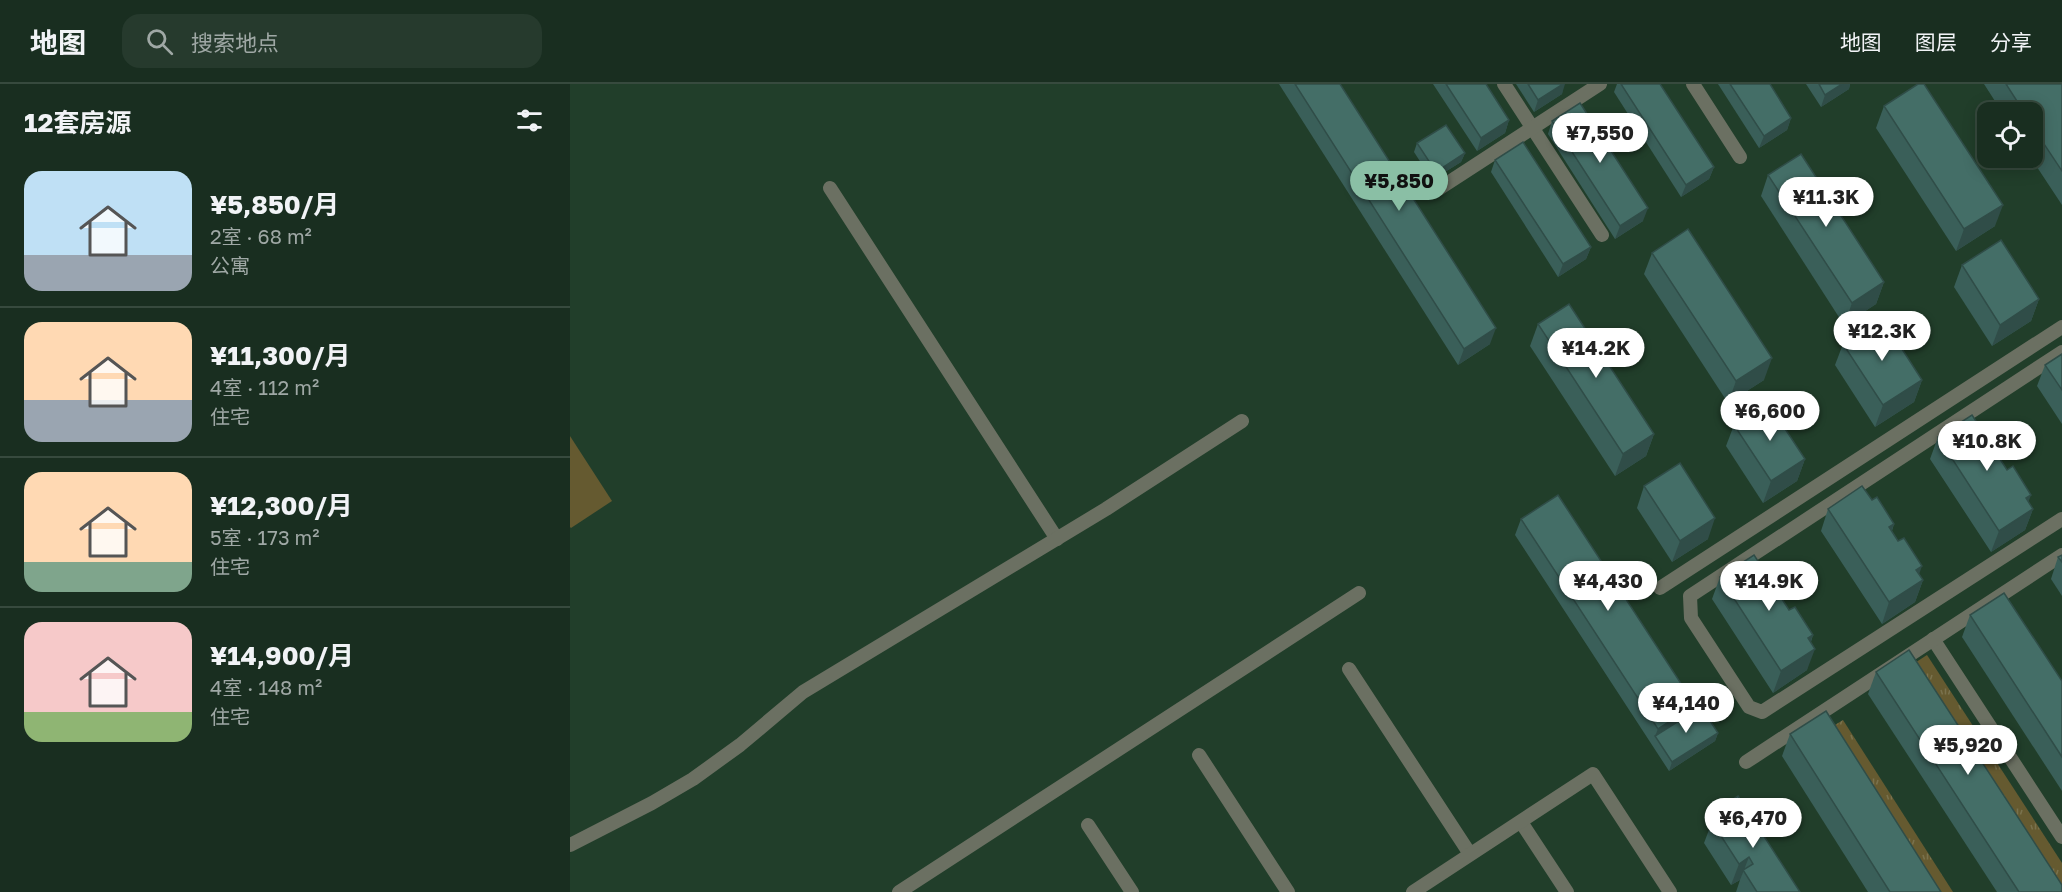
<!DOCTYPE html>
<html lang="zh">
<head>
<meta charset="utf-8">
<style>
	:root { --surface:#192e20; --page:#263a2d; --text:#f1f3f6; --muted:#9fa8a5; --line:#374a3e; --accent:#8abfa5 }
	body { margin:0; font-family:"Golos Text","Noto Sans SC",sans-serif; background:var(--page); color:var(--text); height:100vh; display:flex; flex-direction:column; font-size:22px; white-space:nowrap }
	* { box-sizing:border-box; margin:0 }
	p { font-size:20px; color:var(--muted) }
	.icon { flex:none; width:33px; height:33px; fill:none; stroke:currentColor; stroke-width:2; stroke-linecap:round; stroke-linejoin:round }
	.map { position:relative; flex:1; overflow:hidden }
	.drawer { display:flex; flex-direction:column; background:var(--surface); width:570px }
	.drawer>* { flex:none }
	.buttons { position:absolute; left:1407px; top:18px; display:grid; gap:12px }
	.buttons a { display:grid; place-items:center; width:66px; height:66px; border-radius:12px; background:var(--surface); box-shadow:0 3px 15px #0003,0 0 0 2px var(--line); font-size:30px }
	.price { position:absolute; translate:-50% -51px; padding:0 14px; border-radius:21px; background:#fff; color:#222; font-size:20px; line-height:39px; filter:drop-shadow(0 2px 3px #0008) }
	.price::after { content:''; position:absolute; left:50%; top:36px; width:18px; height:14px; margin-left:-9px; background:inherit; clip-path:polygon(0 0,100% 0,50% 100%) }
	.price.current { background:var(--accent); color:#111 }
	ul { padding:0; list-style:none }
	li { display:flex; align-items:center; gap:18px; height:150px; padding:0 24px }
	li+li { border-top:2px solid var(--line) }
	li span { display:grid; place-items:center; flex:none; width:168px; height:120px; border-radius:18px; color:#555 }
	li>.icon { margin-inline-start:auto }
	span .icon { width:72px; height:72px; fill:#fffc; stroke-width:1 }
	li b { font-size:26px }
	h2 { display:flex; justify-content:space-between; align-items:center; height:72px; padding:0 24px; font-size:26px }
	header { display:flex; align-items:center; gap:36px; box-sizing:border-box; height:84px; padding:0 30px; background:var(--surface); border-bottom:2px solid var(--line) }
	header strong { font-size:28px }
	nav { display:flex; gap:33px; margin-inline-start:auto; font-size:21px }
	.search { width:420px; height:54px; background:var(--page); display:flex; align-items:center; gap:15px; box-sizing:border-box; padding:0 21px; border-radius:18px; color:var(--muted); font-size:22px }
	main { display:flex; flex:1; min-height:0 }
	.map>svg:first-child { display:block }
	.grass { fill:url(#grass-tufts) }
	.pitch { fill:#655a30 }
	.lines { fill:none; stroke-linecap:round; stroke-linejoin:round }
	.service { stroke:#6b7062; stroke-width:14 }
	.wall { fill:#3a5f59 }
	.shaded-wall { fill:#304d48 }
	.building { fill:#446e67; stroke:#304d48; stroke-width:1.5 }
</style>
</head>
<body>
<header>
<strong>地图</strong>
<div class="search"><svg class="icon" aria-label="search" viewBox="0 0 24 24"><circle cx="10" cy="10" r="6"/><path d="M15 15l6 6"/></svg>搜索地点</div>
<nav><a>地图</a><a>图层</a><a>分享</a></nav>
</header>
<main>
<section class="drawer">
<h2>12套房源<svg class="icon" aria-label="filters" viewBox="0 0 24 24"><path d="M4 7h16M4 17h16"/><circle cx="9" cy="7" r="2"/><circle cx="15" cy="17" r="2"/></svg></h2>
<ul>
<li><span style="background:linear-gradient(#bfe0f5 70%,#9aa5b1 0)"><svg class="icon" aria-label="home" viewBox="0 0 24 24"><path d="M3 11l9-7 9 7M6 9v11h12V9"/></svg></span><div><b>¥5,850/月</b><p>2室 · 68 m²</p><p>公寓</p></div></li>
<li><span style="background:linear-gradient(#ffd9b3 65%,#9aa5b1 0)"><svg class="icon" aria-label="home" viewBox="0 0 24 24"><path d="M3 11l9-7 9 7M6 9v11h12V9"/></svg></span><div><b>¥11,300/月</b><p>4室 · 112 m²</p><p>住宅</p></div></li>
<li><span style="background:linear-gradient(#ffd9b3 75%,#7fa58c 0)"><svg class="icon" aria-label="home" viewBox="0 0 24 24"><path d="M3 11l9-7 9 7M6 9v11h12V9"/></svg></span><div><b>¥12,300/月</b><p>5室 · 173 m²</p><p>住宅</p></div></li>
<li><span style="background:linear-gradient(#f6c9c9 75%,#8fb573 0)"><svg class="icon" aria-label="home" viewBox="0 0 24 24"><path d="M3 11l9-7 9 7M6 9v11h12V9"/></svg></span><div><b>¥14,900/月</b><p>4室 · 148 m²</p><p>住宅</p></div></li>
</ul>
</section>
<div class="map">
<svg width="1492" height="808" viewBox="0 0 1492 808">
	<defs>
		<pattern id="grass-tufts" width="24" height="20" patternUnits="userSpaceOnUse" patternTransform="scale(1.5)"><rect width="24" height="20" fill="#655a30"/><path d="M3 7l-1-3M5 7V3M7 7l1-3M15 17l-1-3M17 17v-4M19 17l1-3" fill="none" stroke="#7a724d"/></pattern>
	</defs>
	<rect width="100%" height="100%" fill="#213e2a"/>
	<!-- grass -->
	<g class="grass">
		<polygon points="1357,571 1492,779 1492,808 1337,584"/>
		<polygon points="1273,636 1383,808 1353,808 1252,649"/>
	</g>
	<!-- pitch -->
	<polygon class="pitch" points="0,352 42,417 1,444 0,443"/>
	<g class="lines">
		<!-- service -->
		<g class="service">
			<polyline points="934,0 1032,151"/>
			<polyline points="1123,0 1170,73"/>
			<polyline points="260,104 487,455"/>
			<polyline points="867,106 1030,0"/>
			<polyline points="1492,268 1120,512 1121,534 1179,623 1192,628 1492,435"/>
			<polyline points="1090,504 1492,243"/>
			<polyline points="1363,555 1492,753"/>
			<polyline points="779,585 900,770"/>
			<polyline points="629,671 718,808"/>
			<polyline points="1176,678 1492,471"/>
			<polyline points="951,738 997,808"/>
			<polyline points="518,741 562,808"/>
			<polyline points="0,761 82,719 123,695 170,661 233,608 536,425 672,337"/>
			<polyline points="329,808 789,509"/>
			<polyline points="843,808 1023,690 1100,808"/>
		</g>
	</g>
	<!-- wall -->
	<g class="wall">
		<polygon points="709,0 770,0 920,260 888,281"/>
		<polygon points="863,0 916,0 939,36 935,49 907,67"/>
		<polygon points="946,0 993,0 992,10 964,28"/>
		<polygon points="1047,0 1090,0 1144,83 1139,95 1111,113 1044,8"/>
		<polygon points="1148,0 1200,0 1221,34 1217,46 1189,64"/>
		<polygon points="1236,0 1280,0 1279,5 1251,23"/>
		<polygon points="1414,0 1492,0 1492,121 1461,74 1462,74 1462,28 1432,28"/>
		<polygon points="1314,22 1425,142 1386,167 1306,44"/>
		<polygon points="982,37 1073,137 1045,155 978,50"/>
		<polygon points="847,59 895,69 891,78 862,96 844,68"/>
		<polygon points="925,76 1021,163 1016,175 988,193 921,88"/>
		<polygon points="1198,91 1314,198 1306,220 1274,241 1191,112"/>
		<polygon points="1082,169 1194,296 1158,319 1074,190"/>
		<polygon points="1392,181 1469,215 1461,237 1422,262 1384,203"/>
		<polygon points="968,240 1084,350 1076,372 1045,392 960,262"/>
		<polygon points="1273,260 1352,296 1344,318 1305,343 1265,281"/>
		<polygon points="1492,270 1492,340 1467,302 1475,281"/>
		<polygon points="1164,341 1235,375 1227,397 1193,419 1156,362"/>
		<polygon points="1411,345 1434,368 1431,376 1463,425 1455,446 1421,468 1360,375 1368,353"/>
		<polygon points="1074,402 1138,455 1102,478 1067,424"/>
		<polygon points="1302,416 1324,440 1322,447 1353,496 1345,518 1312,540 1251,447 1258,425"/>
		<polygon points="951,435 1125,621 1122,628 1148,649 1145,657 1099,687 945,451"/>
		<polygon points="1492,471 1492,512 1481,495 1488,473"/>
		<polygon points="1193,485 1216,508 1213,516 1219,526 1243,551 1241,558 1237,586 1203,609 1142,515 1150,493"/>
		<polygon points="1400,531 1492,597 1492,707 1392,553"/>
		<polygon points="1306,588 1492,808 1427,808 1298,610"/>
		<polygon points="1220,650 1371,808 1298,808 1212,672"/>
		<polygon points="1148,725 1230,808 1166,808 1170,796 1161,801 1134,759 1142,738 1144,736"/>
	</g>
	<!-- shaded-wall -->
	<g class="shaded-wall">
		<polygon points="993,0 995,0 992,10 964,28 968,16"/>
		<polygon points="1272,0 1280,0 1279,5 1251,23 1255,11"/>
		<polygon points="1221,34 1217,46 1189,64 1194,52"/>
		<polygon points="939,36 935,49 907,67 911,54"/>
		<polygon points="895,69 891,78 862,96 866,88"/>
		<polygon points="1144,83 1139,95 1111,113 1116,101"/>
		<polygon points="1433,121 1425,142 1386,167 1394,145"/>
		<polygon points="1078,124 1073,137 1045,155 1050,142"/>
		<polygon points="1021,163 1016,175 988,193 993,180"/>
		<polygon points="1314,198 1306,220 1274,241 1282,219"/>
		<polygon points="1469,215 1461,237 1422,262 1430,241"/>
		<polygon points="926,244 920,260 888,281 894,265"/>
		<polygon points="1202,274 1194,296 1158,319 1166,297"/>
		<polygon points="1352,296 1344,318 1305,343 1313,321"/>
		<polygon points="1084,350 1076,372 1045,392 1053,370"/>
		<polygon points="1434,368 1426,390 1428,372"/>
		<polygon points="1235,375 1227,397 1193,419 1201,397"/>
		<polygon points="1461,411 1454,430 1463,425 1455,446 1421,468 1429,447 1456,414"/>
		<polygon points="1145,434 1138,455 1102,478 1110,457"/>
		<polygon points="1324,440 1316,461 1319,443"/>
		<polygon points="1352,482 1345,502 1353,496 1345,518 1312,540 1319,518 1346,486"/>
		<polygon points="1216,508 1208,529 1210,512"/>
		<polygon points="1243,551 1236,570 1245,565 1237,586 1203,609 1211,587 1238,554"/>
		<polygon points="1125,621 1119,637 1085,652 1088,645"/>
		<polygon points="1148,649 1145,657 1099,687 1102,678"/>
		<polygon points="1179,773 1170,796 1161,801 1169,780"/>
	</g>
	<!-- building -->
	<g class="building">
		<polygon points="725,0 770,0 926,244 894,265"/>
		<polygon points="876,0 916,0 939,36 911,54"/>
		<polygon points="958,0 993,0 968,16"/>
		<polygon points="1051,0 1090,0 1144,83 1116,101"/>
		<polygon points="1160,0 1200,0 1221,34 1194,52"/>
		<polygon points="1249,0 1272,0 1255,11"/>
		<polygon points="1348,0 1354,0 1433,121 1394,145 1314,22"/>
		<polygon points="1436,0 1492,0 1492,87 1462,42 1462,28 1454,28"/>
		<polygon points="1010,19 1078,124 1050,142 982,37"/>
		<polygon points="876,41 895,69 866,88 847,59"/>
		<polygon points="953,58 1021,163 993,180 925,76"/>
		<polygon points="1231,70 1314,198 1282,219 1198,91"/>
		<polygon points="1118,145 1202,274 1166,297 1082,169"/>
		<polygon points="1431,156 1469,215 1430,241 1392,181"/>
		<polygon points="999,220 1084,350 1053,370 968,240"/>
		<polygon points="1312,234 1352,296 1313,321 1273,260"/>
		<polygon points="1492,270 1492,306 1475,281"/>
		<polygon points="1198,319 1235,375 1201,397 1164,341"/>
		<polygon points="1402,331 1411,345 1416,342 1434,368 1428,372 1437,386 1443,382 1461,411 1456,414 1463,425 1429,447 1368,353"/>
		<polygon points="1110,379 1145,434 1110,457 1074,402"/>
		<polygon points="1292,402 1302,416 1307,413 1324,440 1319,443 1328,457 1334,454 1352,482 1346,486 1353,496 1319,518 1258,425"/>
		<polygon points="988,411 1125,621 1088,645 951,435"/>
		<polygon points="1184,471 1193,485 1198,481 1216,508 1210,512 1219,526 1225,523 1243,551 1238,554 1245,565 1211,587 1150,493"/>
		<polygon points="1492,471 1492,478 1488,473"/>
		<polygon points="1434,509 1492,597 1492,673 1400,531"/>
		<polygon points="1339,566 1492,801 1492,808 1449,808 1306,588"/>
		<polygon points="1131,623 1148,649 1102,678 1085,652"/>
		<polygon points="1256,627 1371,808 1320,808 1220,650"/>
		<polygon points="1168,712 1230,808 1187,808 1173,786 1183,780 1179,773 1169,780 1142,738 1152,731 1148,725"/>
	</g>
</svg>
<div class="buttons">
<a><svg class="icon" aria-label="locate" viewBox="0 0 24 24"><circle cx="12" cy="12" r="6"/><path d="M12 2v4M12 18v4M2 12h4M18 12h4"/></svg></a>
</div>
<b class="price" style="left:1030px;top:80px">¥7,550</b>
<b class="price current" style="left:829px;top:128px">¥5,850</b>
<b class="price" style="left:1256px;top:144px">¥11.3K</b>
<b class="price" style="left:1312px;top:278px">¥12.3K</b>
<b class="price" style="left:1026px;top:295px">¥14.2K</b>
<b class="price" style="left:1200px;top:358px">¥6,600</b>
<b class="price" style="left:1417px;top:388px">¥10.8K</b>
<b class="price" style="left:1038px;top:528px">¥4,430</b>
<b class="price" style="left:1199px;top:528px">¥14.9K</b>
<b class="price" style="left:1116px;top:650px">¥4,140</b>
<b class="price" style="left:1398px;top:692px">¥5,920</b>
<b class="price" style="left:1183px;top:765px">¥6,470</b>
</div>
</main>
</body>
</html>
